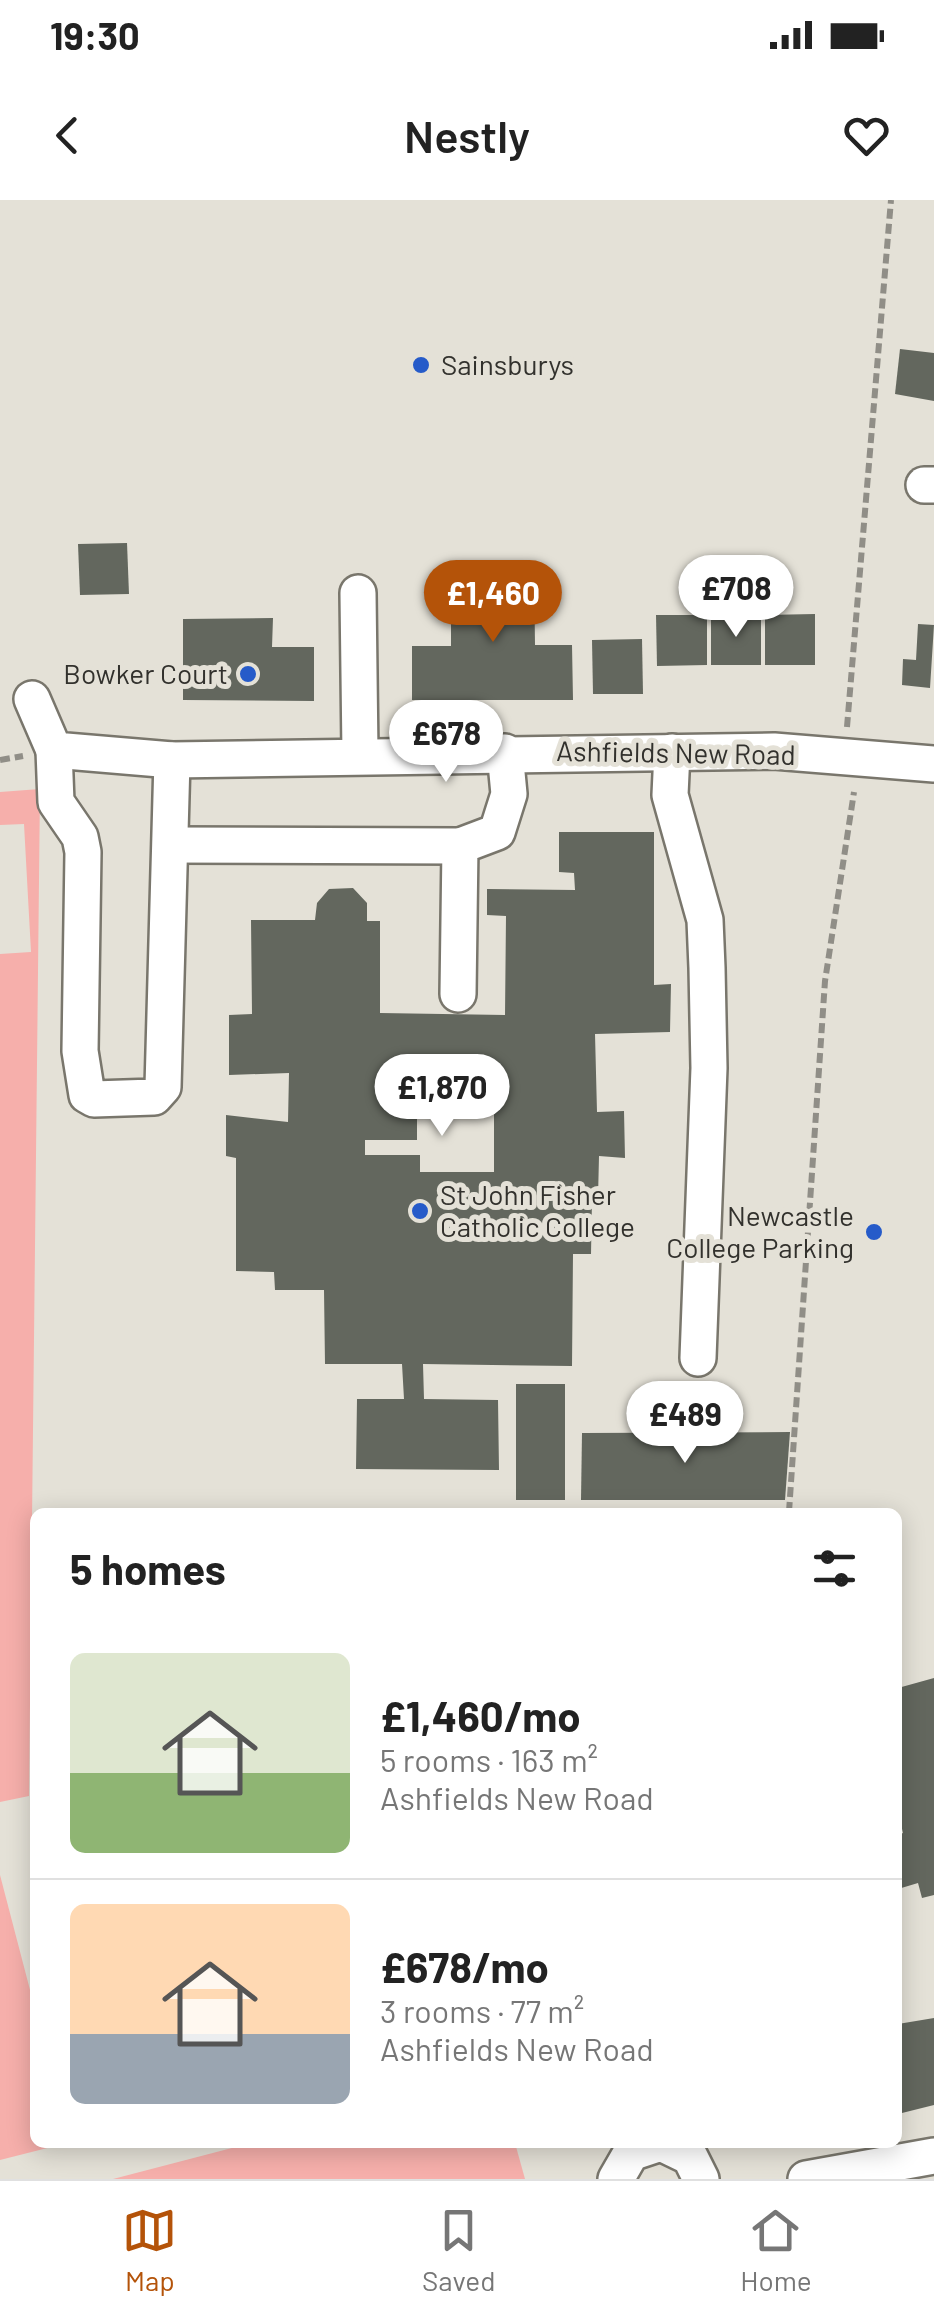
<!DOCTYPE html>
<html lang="en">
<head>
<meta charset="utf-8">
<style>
	:root { --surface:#fff; --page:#f6f6f6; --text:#222; --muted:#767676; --line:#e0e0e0; --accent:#b45309 }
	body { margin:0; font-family:Barlow,sans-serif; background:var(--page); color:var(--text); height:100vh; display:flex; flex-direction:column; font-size:38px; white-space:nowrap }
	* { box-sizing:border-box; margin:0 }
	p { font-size:32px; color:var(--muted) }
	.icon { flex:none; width:55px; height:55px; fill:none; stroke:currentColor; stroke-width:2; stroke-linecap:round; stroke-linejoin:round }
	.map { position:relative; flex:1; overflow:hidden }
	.drawer { position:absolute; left:30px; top:1308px; width:872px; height:640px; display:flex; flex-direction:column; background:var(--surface); border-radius:15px; box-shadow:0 5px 25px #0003 }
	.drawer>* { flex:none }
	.price { position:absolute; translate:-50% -85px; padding:0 22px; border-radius:35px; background:#fff; color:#222; font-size:32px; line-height:65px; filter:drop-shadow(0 2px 5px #0008) }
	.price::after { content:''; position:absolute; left:50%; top:60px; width:30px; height:22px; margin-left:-15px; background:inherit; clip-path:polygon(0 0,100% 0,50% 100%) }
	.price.active { background:var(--accent); color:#fff }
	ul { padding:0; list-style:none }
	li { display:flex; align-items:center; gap:30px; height:250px; padding:0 40px }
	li+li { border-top:2px solid var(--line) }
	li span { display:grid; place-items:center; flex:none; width:280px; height:200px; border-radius:15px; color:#555 }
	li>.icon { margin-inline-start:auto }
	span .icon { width:120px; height:120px; fill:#fffc; stroke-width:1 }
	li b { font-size:42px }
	h2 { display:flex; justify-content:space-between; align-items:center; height:120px; padding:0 40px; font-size:42px }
	.status { display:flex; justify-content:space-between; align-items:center; height:70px; padding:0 50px; background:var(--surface); direction:ltr }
	.status svg { height:28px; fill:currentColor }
	header { display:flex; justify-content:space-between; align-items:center; height:130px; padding:0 40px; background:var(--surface); font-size:45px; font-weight:600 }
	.tabs { display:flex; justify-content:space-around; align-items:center; height:140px; border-top:2px solid var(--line); background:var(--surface); font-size:28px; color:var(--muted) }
	.tabs a { display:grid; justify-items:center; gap:5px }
	.tabs .active { color:var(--accent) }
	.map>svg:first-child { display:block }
	.green { fill:#f6afab }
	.building { fill:#63675e; fill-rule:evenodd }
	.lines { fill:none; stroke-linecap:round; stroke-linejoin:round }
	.minor-casing { stroke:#79766c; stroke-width:40 }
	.path { stroke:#908e87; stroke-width:6; stroke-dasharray:10 5; stroke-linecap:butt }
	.minor { stroke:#fff; stroke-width:35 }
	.poi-dot { fill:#265bc9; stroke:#e4e1d7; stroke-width:4 }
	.labels { text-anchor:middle; stroke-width:10; stroke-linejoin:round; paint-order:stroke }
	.poi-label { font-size:28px; fill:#32312d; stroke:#e4e1d7; text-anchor:start }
	.street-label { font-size:28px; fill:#32312d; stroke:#e4e1d7 }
</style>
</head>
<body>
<div class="status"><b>19:30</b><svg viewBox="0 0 49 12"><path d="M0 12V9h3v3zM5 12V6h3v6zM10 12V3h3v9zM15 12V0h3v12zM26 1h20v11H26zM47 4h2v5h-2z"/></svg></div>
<header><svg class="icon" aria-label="back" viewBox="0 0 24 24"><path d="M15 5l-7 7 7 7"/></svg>Nestly<svg class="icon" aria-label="heart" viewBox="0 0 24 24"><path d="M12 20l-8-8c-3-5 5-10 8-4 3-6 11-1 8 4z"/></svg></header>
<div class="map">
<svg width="934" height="1979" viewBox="0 0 934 1979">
	<rect width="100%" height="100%" fill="#e4e1d7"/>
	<!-- green -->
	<g class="green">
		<polygon points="40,589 29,1596 0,1602 0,754 31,752 24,624 0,625 0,592"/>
		<polygon points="0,1675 35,1809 35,1942 67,1943 0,1960"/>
		<polygon points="251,1943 515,1943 525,1979 113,1979"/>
	</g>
	<!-- building -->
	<g class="building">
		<polygon points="900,149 934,153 934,201 895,194"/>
		<polygon points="127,343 129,394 80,395 78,344"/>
		<polygon points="451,368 534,369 535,445 572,445 573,500 412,500 412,446 451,446"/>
		<polygon points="815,414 815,465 765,465 765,415"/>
		<polygon points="656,415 707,415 707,465 657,466"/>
		<rect x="711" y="415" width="50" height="50"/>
		<polygon points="273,418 272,447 314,447 314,501 183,500 183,419"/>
		<polygon points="918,424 934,425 930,488 902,485 903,459 916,460"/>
		<polygon points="642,439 643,494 593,494 592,440"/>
		<path d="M559 632H654V785L671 784 670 832 595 834 597 912 624 911 625 958 599 956 598 998 592 999 591 1054H573L572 1166 423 1164 424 1199 498 1200 499 1270 356 1269 357 1199H404L402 1164H325L324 1090H275L274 1072 236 1071V958L226 956V915L288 922 289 873 229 875V815L252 814 251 720H315L317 703 329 689 353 688 367 703V721H380V813L505 815 506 716 487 715V689L575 690 574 673 559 672ZM417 863H494V972H420V955H365V940H417Z"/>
		<rect x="516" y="1184" width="49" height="116"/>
		<polygon points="790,1232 785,1300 581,1300 582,1233"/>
		<polygon points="934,1478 934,1695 922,1698 918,1683 898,1689 898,1635 903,1633 898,1612 898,1488"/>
		<polygon points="934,1818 934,1905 898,1914 898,1824"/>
	</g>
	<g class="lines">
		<defs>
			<g id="minor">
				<polyline points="924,285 934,285"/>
				<polyline points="358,393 360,554"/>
				<polyline points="32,499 54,550 172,560 774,551 934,564"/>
				<polyline points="54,550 56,602 80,637 83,652 80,851 87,895 94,899 154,897 163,887 172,560"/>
				<polyline points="672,552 670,595 705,720 707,768 709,868 698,1158"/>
				<polyline points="171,645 460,646"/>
				<polyline points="458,794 460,646 497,632 509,594 505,552"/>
				<polyline points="616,1979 631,1953 661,1943 690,1957 701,1979"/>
				<polyline points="806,1979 934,1956"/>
			</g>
		</defs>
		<!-- minor casing -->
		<use href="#minor" class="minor-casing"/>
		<!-- path -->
		<g class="path">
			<polyline points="847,527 891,0"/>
			<polyline points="0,560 23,556"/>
			<polyline points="789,1312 825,781 854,592"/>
		</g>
		<!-- minor -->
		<use href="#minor" class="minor"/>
	</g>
	<!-- markers -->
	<g class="poi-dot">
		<circle cx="421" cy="165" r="10"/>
		<circle cx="248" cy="474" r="10"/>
		<circle cx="420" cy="1011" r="10"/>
		<circle cx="874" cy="1032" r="10"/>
	</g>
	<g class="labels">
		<!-- poi labels -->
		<g class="poi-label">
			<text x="441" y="175">Sainsburys</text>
			<text x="228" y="484" text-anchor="end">Bowker Court</text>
			<text x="440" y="1005">St John Fisher<tspan x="440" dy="32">Catholic College</tspan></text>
			<text x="854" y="1026" text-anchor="end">Newcastle<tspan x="854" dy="32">College Parking</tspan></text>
		</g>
		<!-- street labels -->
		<g class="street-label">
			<text transform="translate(676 553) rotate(1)" y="10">Ashfields New Road</text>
		</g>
	</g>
</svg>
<b class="price" style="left:736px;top:440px">£708</b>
<b class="price active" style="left:493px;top:445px">£1,460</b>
<b class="price" style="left:446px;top:585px">£678</b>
<b class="price" style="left:442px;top:939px">£1,870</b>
<b class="price" style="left:685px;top:1266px">£489</b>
<section class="drawer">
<h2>5 homes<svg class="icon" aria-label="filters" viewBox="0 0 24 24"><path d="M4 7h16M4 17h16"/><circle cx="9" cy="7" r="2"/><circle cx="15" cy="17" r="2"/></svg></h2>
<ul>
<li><span style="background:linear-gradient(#dfe7d0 60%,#8fb573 0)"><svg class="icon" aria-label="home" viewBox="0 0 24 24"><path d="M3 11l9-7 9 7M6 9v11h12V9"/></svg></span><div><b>£1,460/mo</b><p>5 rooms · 163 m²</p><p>Ashfields New Road</p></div></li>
<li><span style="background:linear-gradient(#ffd9b3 65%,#9aa5b1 0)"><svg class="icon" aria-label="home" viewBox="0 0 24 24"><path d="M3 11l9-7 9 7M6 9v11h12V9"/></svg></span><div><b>£678/mo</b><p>3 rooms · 77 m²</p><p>Ashfields New Road</p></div></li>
</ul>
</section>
</div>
<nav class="tabs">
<a class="active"><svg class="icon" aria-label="map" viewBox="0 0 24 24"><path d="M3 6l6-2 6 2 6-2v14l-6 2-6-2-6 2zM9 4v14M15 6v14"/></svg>Map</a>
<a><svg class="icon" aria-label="saved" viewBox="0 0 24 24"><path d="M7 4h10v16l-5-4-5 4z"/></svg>Saved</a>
<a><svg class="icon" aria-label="home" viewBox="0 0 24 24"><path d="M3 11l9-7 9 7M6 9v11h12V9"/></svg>Home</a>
</nav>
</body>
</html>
